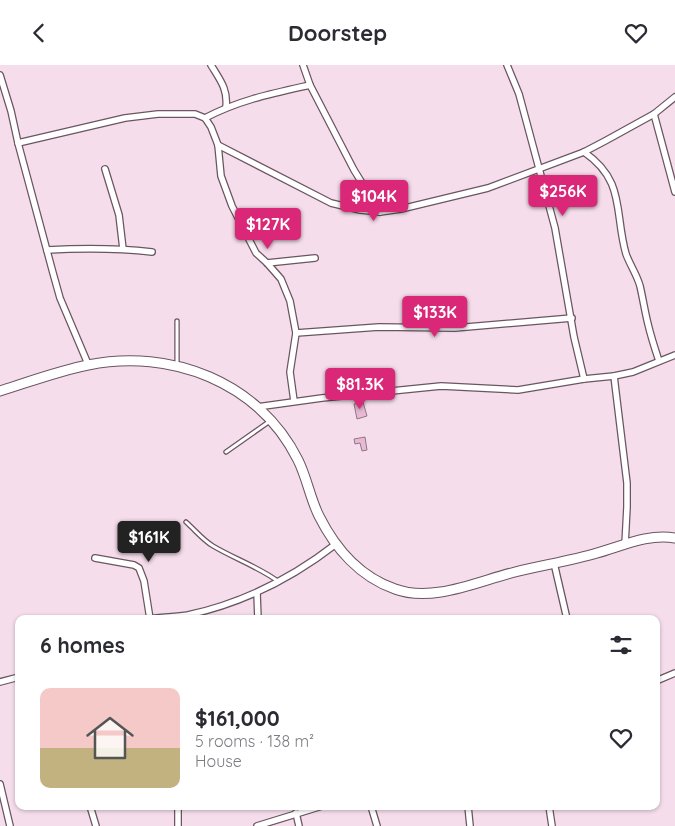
<!DOCTYPE html>
<html lang="en">
<head>
<meta charset="utf-8">
<style>
	:root { --surface:#fff; --page:#f2f2f3; --text:#2b2b33; --muted:#7c7c81; --line:#e1e1e2; --accent:#db2777 }
	body { margin:0; font-family:Quicksand,sans-serif; background:var(--page); color:var(--text); height:100vh; display:flex; flex-direction:column; font-size:19px; white-space:nowrap }
	* { box-sizing:border-box; margin:0 }
	p { font-size:16px; color:var(--muted) }
	.icon { flex:none; width:28px; height:28px; fill:none; stroke:currentColor; stroke-width:2; stroke-linecap:round; stroke-linejoin:round }
	.map { position:relative; flex:1; overflow:hidden }
	.panel { position:absolute; left:15px; top:550px; width:645px; height:195px; display:flex; flex-direction:column; background:var(--surface); border-radius:10px; box-shadow:0 1px 4px #0004 }
	.panel>* { flex:none }
	.price { position:absolute; translate:-50% -42px; padding:0 11px; border-radius:5px; background:var(--accent); color:#fff; font-size:16px; line-height:32px; filter:drop-shadow(0 1px 2px #0008) }
	.price::after { content:''; position:absolute; left:50%; top:30px; width:15px; height:11px; margin-left:-8px; background:inherit; clip-path:polygon(0 0,100% 0,50% 100%) }
	.price.on { background:#222; color:#fff }
	ul { padding:0; list-style:none }
	li { display:flex; align-items:center; gap:15px; height:125px; padding:0 25px }
	li+li { border-top:1px solid var(--line) }
	li span { display:grid; place-items:center; flex:none; width:140px; height:100px; border-radius:10px; color:#555 }
	li>.icon { margin-inline-start:auto }
	span .icon { width:60px; height:60px; fill:#fffc; stroke-width:1 }
	li b { font-size:21px }
	h2 { display:flex; justify-content:space-between; align-items:center; height:60px; padding:0 25px; font-size:21px }
	header { display:flex; justify-content:space-between; align-items:center; height:65px; padding:0 25px; background:var(--surface); font-size:22px; font-weight:700 }
	.map>svg:first-child { display:block }
	.building { fill:#e8b9d4; stroke:#8e7884 }
	.lines { fill:none; stroke-linecap:round; stroke-linejoin:round }
	.lane-casing { stroke:#6a5561; stroke-width:5.5 }
	.street-casing { stroke:#6a5561; stroke-width:8 }
	.secondary-casing { stroke:#6a5561; stroke-width:11 }
	.lane { stroke:#fff; stroke-width:3 }
	.street { stroke:#fff; stroke-width:5.5 }
	.secondary { stroke:#fff; stroke-width:9 }
</style>
</head>
<body>
<header><svg class="icon" aria-label="back" viewBox="0 0 24 24"><path d="M15 5l-7 7 7 7"/></svg>Doorstep<svg class="icon" aria-label="heart" viewBox="0 0 24 24"><path d="M12 20l-8-8c-3-5 5-10 8-4 3-6 11-1 8 4z"/></svg></header>
<div class="map">
<svg width="675" height="761" viewBox="0 0 675 761">
	<rect width="100%" height="100%" fill="#f6ddeb"/>
	<!-- building -->
	<g class="building">
		<polygon points="363,337 367,351 357,354 354,339"/>
		<polygon points="365,372 367,385 362,386 360,378 355,379 354,374"/>
	</g>
	<g class="lines">
		<defs>
			<g id="lane">
				<polyline points="177,300 177,256"/>
				<polyline points="226,387 270,356"/>
				<path d="M186 457C195 465 203 475 213 481 235 494 259 502 279 517"/>
			</g>
			<g id="street">
				<path d="M211 0C220 15 228 24 226 42"/>
				<polyline points="303,0 310,20 354,105 380,147"/>
				<polyline points="507,0 519,29 555,163 574,272 584,314"/>
				<polyline points="0,10 11,46 18,78 53,208 60,233 88,299"/>
				<polyline points="654,49 675,127"/>
				<path d="M205 53C239 35 274 28 310 20"/>
				<polyline points="18,78 125,53 158,49 195,49 205,53 211,62 218,80 221,111 232,141 256,188 267,198 281,214 290,236 296,268 290,307 294,336"/>
				<polyline points="218,80 331,138 360,145 380,147 401,144 488,123 584,87 605,76 654,49 675,32"/>
				<path d="M584 87C626 116 614 147 626 189 630 200 637 210 640 221 643 234 645 247 648 259 651 272 655 284 659 296"/>
				<polyline points="105,104 119,150 123,184"/>
				<path d="M47 185C83 183 117 183 152 187"/>
				<polyline points="267,198 315,193"/>
				<polyline points="296,268 379,262 455,263 572,253"/>
				<polyline points="614,311 627,418 627,442 625,480"/>
				<polyline points="257,342 322,333 441,321 518,325 584,314 614,311 633,307 675,290"/>
				<polyline points="95,493 134,500 139,503 144,516 150,554"/>
				<polyline points="554,498 567,554"/>
				<polyline points="257,528 258,554"/>
				<path d="M149 554C162 552 176 552 188 550 243 538 291 514 336 479"/>
				<polyline points="656,616 675,608"/>
				<polyline points="0,617 19,612"/>
				<polyline points="0,719 10,761"/>
				<polyline points="90,741 96,761"/>
				<polyline points="178,741 178,761"/>
				<polyline points="371,741 377,761"/>
				<polyline points="468,741 470,761"/>
				<polyline points="549,741 552,761"/>
				<polyline points="296,748 299,761"/>
				<polyline points="257,761 322,741"/>
			</g>
			<path id="secondary" d="M0 326C29 317 58 306 88 300 171 283 259 317 298 395 307 413 310 433 319 451 335 483 360 512 395 524 433 538 478 516 515 507 543 500 570 496 597 488 622 481 649 468 675 473"/>
		</defs>
		<!-- lane casing -->
		<use href="#lane" class="lane-casing"/>
		<!-- street casing -->
		<use href="#street" class="street-casing"/>
		<!-- secondary casing -->
		<use href="#secondary" class="secondary-casing"/>
		<!-- lane -->
		<use href="#lane" class="lane"/>
		<!-- street -->
		<use href="#street" class="street"/>
		<!-- secondary -->
		<use href="#secondary" class="secondary"/>
	</g>
</svg>
<b class="price" style="left:563px;top:152px">$256K</b>
<b class="price" style="left:374px;top:157px">$104K</b>
<b class="price" style="left:268px;top:185px">$127K</b>
<b class="price" style="left:435px;top:273px">$133K</b>
<b class="price" style="left:360px;top:345px">$81.3K</b>
<b class="price on" style="left:149px;top:498px">$161K</b>
<section class="panel">
<h2>6 homes<svg class="icon" aria-label="filters" viewBox="0 0 24 24"><path d="M4 7h16M4 17h16"/><circle cx="9" cy="7" r="2"/><circle cx="15" cy="17" r="2"/></svg></h2>
<ul>
<li><span style="background:linear-gradient(#f6c9c9 60%,#c2b280 0)"><svg class="icon" aria-label="home" viewBox="0 0 24 24"><path d="M3 11l9-7 9 7M6 9v11h12V9"/></svg></span><div><b>$161,000</b><p>5 rooms · 138 m²</p><p>House</p></div><svg class="icon" aria-label="heart" viewBox="0 0 24 24"><path d="M12 20l-8-8c-3-5 5-10 8-4 3-6 11-1 8 4z"/></svg></li>
</ul>
</section>
</div>
</body>
</html>
